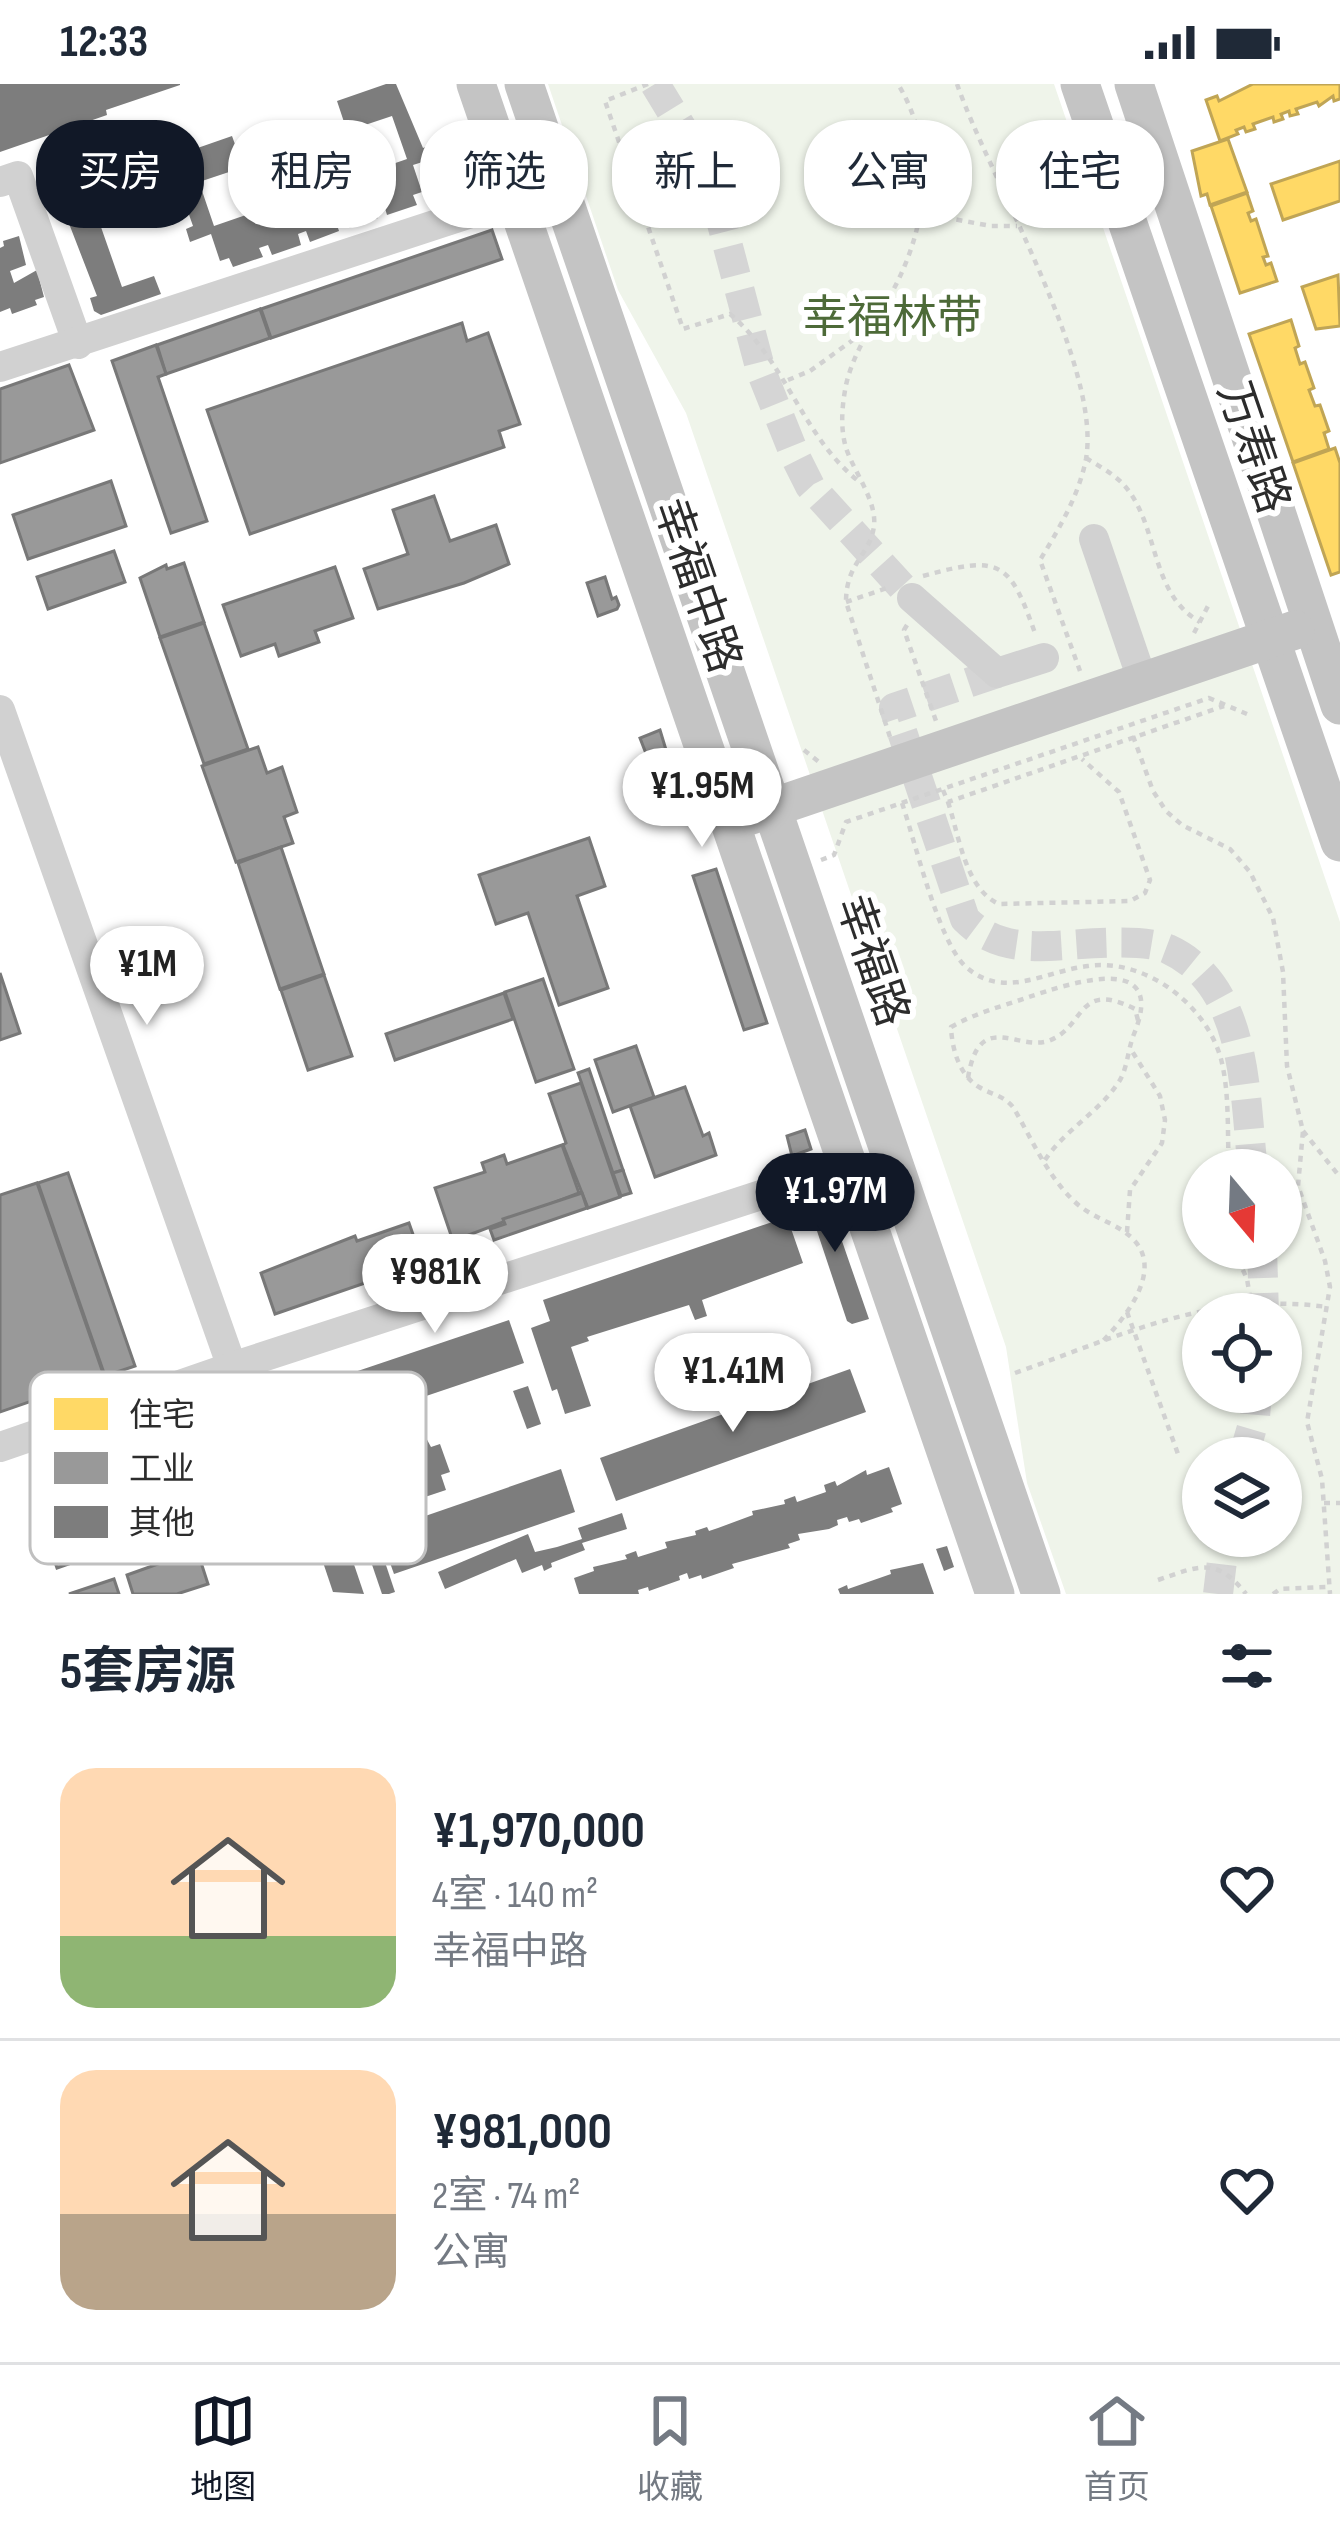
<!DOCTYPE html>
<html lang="zh">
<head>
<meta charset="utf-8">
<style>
	:root { --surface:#fff; --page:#f2f2f3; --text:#1f2937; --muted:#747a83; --line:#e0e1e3; --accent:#111827 }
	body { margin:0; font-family:"Sofia Sans Condensed","Noto Sans SC",sans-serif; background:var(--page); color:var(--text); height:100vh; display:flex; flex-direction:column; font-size:45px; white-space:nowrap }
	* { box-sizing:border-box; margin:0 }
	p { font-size:39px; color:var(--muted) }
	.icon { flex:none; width:66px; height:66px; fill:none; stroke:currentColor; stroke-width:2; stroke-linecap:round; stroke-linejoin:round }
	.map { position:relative; height:1510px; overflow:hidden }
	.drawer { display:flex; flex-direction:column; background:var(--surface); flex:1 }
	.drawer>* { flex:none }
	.hud { position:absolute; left:36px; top:36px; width:1269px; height:108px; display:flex; gap:24px }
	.needle { width:78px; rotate:161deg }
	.fabs { position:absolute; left:1182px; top:1065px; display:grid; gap:24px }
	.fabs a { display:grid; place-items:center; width:120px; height:120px; border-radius:50%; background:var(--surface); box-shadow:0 3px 9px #0004; font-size:60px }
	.price { position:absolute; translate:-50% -102px; padding:0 27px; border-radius:42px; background:#fff; color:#222; font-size:39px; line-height:78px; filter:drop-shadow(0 3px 6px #0008) }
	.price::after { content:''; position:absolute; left:50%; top:72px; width:36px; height:27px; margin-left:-18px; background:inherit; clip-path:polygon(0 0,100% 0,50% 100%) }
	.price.selected { background:var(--accent); color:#fff }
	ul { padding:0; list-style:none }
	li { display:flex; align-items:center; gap:36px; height:300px; padding:0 60px }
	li+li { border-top:3px solid var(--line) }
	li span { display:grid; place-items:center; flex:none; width:336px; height:240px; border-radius:36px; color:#555 }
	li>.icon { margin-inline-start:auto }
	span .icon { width:144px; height:144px; fill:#fffc; stroke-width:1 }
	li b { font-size:51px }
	h2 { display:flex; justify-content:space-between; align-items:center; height:144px; padding:0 60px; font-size:51px }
	.chip { padding:0 42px; border-radius:48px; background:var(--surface); box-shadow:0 3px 9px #0004; font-size:42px; line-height:108px }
	.chip.selected { background:var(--accent); color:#fff }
	.status { display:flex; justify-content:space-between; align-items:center; height:84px; padding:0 60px; background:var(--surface); direction:ltr }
	.status svg { height:33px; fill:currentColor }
	.menu { display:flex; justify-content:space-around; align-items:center; height:168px; border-top:3px solid var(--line); background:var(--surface); font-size:33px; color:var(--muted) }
	.menu a { display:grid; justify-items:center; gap:6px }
	.menu .selected { color:var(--accent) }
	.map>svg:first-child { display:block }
	.green { fill:#eff4ea; fill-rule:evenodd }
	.homes { fill:#ffd966; stroke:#c0a555; stroke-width:3 }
	.industry { fill:#999; stroke:#787878; stroke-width:3 }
	.building { fill:#7d7d7d }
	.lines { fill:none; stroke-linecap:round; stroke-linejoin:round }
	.minor-tunnel { stroke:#d5d5d5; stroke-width:30; stroke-dasharray:30 15; stroke-linecap:butt }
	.path { stroke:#d1d1d1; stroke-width:4.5; stroke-dasharray:6 6; stroke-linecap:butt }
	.minor { stroke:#d1d1d1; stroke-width:30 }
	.major { stroke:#c4c4c4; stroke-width:39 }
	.labels { text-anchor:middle; stroke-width:12; stroke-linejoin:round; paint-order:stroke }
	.park-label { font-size:45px; fill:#4d6a38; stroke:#fff }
	.street-label { font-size:45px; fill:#2c2c2c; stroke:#fff }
	.key { fill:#fff; stroke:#c0c0c0; stroke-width:3 }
	.key-label { font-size:33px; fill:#2c2c2c }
</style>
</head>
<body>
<div class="status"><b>12:33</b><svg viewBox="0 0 49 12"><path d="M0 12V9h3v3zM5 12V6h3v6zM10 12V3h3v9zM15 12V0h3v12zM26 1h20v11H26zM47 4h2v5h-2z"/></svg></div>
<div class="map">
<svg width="1340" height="1510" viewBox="0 0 1340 1510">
	<rect width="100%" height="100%" fill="#fff"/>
	<!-- green -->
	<path class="green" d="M548 0H1054L1340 838V1510H1066L1027 1399 1006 1263 686 329 618 206ZM1203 1086H1281V1164H1203ZM1203 1230H1281V1308H1203ZM1203 1374H1281V1452H1203Z"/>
	<!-- homes -->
	<g class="homes">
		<polygon points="1253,0 1340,0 1340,15 1334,17 1333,12 1319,22 1317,18 1296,25 1298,30 1290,32 1289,27 1281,30 1283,35 1274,38 1273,33 1253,40 1255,45 1246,48 1244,43 1236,46 1238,50 1220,57 1206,16 1217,12 1219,17"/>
		<polygon points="1228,55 1247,108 1210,121 1207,110 1201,112 1192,67"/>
		<polygon points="1340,77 1340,117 1283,136 1271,100"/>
		<polygon points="1247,109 1253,127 1248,129 1251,137 1256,135 1268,172 1263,173 1266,181 1271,179 1277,197 1240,209 1211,122"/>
		<polygon points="1338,191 1340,242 1316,245 1302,203"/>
		<polygon points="1291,236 1299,262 1295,264 1300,280 1305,278 1314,304 1309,306 1315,322 1320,321 1329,347 1324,349 1329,365 1293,378 1249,250"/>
		<polygon points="1335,364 1340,379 1340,488 1331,491 1293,379"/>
	</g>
	<!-- industry -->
	<g class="industry">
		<polygon points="492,146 502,175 271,254 261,225"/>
		<polygon points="260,225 270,254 166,290 157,261"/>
		<polygon points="462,239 467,257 488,249 520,340 499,347 504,363 250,450 207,326"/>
		<polygon points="156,261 166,290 158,293 207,437 171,449 112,277"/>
		<polygon points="69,281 94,346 0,379 0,305"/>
		<polygon points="111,397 126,442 28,475 13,431"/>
		<polygon points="434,412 450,457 496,441 509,480 464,499 378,525 364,485 408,470 393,426"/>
		<polygon points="114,467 125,498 48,525 37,493"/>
		<polygon points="184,479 204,538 160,553 140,494 166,481 167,485"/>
		<polygon points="335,483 353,534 315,547 319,558 279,572 275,560 241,572 223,521"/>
		<polygon points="605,493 612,515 616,513 619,521 617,525 598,532 587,499"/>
		<polygon points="204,539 248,665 204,680 160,554"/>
		<polygon points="660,646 670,679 652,685 640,654"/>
		<polygon points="258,663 267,689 282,683 297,728 284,733 293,759 236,778 202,682"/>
		<polygon points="589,754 605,802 577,812 608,904 559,921 528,829 496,840 479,791"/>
		<polygon points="281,763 324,890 280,905 238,779"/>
		<polygon points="716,785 767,939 744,946 693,792"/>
		<polygon points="0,889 20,949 0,956"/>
		<polygon points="324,891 352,972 308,986 281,906"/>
		<polygon points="543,895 574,985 536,998 505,908"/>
		<polygon points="504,909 513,935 395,976 386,950"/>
		<polygon points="636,962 654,1013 613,1028 595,976"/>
		<polygon points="589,985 623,1086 613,1089 578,989"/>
		<polygon points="581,999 620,1113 588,1124 563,1061 566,1059 549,1010"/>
		<polygon points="685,1003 703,1052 709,1049 716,1071 655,1093 630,1022"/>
		<polygon points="805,1046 811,1065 792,1072 787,1052"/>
		<polygon points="562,1061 579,1109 453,1157 435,1104 485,1088 482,1079 504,1071 507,1080"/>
		<polygon points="623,1086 631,1109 621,1112 613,1089"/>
		<polygon points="68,1089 135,1282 105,1292 38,1099"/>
		<polygon points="37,1099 104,1292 0,1328 0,1111"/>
		<polygon points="582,1109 587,1124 494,1156 490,1145 505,1140 503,1135"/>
		<polygon points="409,1139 423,1179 275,1230 261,1189 355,1152 357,1157"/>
		<polygon points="424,1180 427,1196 398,1208 395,1199 416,1190 414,1183"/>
		<polygon points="113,1386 137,1456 57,1484 33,1414"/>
		<polygon points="197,1466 208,1500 177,1510 133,1510 127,1491"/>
		<polygon points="114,1495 119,1510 69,1510"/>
	</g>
	<!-- building -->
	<g class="building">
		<polygon points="0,0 180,0 180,1 106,26 107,31 0,68"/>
		<polygon points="386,0 396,0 423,64 431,61 435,74 413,81 422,108 413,111 417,121 387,131 384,121 374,124 378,134 349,144 345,135 336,138 339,147 310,158 306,147 298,150 301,161 272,171 268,161 259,164 263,173 233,183 229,174 220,177 211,150 190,158 186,145 193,142 180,105 184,104 180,93 173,95 166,75 232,52 236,63 240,62 247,82 199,98 214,142 407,75 392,32 347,47 337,17"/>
		<polygon points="143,50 148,65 114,77 108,62"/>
		<polygon points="91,79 99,102 88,106 122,203 154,192 161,210 101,231 94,227 90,214 97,212 51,93"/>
		<polygon points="19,152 26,181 10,187 14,199 37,186 44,213 35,216 37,221 12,230 10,224 0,228 0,164 4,162 3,157"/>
		<polygon points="804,1104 825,1108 869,1235 852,1240 847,1237 816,1144 820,1143 816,1132 802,1137 797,1124 823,1114 808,1119"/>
		<polygon points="787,1133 803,1179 702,1216 707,1232 695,1236 689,1221 587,1253 589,1257 571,1263 591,1322 565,1330 557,1305 552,1307 531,1244 550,1237 543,1216"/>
		<polygon points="509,1236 524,1279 343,1340 328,1297"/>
		<polygon points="850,1285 866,1328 616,1417 600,1374"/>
		<polygon points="528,1302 541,1340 527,1345 513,1307"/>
		<polygon points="332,1320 395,1508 389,1510 382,1510 319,1325"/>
		<polygon points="417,1337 431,1363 440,1360 450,1388 441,1391 446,1406 386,1426 382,1417 372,1420 361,1388 371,1384 367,1371 357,1374 353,1360"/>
		<polygon points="319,1377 364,1510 333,1508 292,1386"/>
		<polygon points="889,1383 902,1420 891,1424 893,1428 861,1439 859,1435 849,1438 847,1433 837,1436 838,1441 829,1445 798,1450 800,1456 788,1460 790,1464 732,1480 734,1484 702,1495 701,1491 689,1495 687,1489 679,1492 680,1496 649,1507 648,1503 638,1506 639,1510 579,1510 574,1494 594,1487 593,1483 627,1475 625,1471 636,1467 638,1473 667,1464 665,1458 696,1451 695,1447 707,1443 709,1447 718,1444 753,1431 752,1427 785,1420 784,1416 795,1412 797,1418 826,1408 824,1401 835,1397 837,1402 866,1386 867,1391"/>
		<polygon points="561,1385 575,1428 394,1490 379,1448"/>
		<polygon points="622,1429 627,1445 582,1459 585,1466 551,1479 552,1483 544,1487 542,1481 522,1489 516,1475 445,1505 438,1488 528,1450 535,1468 557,1463 582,1455 578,1444"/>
		<polygon points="947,1462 954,1483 944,1487 936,1465"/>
		<polygon points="923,1479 934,1510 840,1510 838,1505 847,1501 848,1505 891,1490 890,1486"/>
	</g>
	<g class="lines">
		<!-- minor-tunnel -->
		<g class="minor-tunnel">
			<polyline points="655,0 708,87 761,287 796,374 810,402 912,514"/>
			<path d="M997 589 894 624 965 835C989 859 1016 863 1049 862 1080 861 1140 853 1168 865 1249 902 1244 1012 1253 1086"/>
			<polyline points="1262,1164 1264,1230"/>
			<polyline points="1243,1374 1255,1333 1257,1308"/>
			<polyline points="1218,1510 1225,1452"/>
		</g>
		<!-- path -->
		<g class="path">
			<path d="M648 0 605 17 683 245 730 230C787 279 802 351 857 396"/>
			<path d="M957 0C990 95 1102 282 1086 375 1079 411 1059 445 1040 476L1080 587"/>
			<polyline points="921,129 991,142 1017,142"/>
			<polyline points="788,296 810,287 864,248"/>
			<path d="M1086 374C1099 382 1114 390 1124 401 1160 442 1149 509 1200 538"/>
			<path d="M923 492C1002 470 1010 478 1036 552"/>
			<polyline points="846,518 890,503"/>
			<polyline points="907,541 904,546 936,637"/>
			<polyline points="1194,549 1208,522"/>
			<polyline points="1133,652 1153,707 1166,727 1182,741 1230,765 1250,788 1273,834 1283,888 1287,982 1303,1047 1298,1102 1325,1177 1330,1203 1307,1338 1322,1395 1330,1510"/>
			<path d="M890 653 846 518C846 478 870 472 874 442 877 417 854 388 846 364 840 343 842 322 846 301 854 266 874 240 891 210 927 145 938 66 898 0"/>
			<polyline points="804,666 819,678"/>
			<polyline points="943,706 948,718 1224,622"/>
			<path d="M948 718C959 751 965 805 999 820L1130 817 1145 809 1150 796 1119 708 1082 675"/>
			<path d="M902 719C915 757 938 856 965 882 1003 917 1045 887 1088 882 1145 874 1206 920 1221 975 1230 1010 1227 1051 1229 1086"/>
			<polyline points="821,776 834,771 846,738 1209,614 1247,630"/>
			<path d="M968 994C979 925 1017 967 1048 957 1086 944 1076 895 1135 925L1139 940"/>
			<polyline points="1303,1047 1340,1093"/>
			<path d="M1045 1076C1064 1047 1096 1030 1116 1002 1128 987 1127 967 1134 950 1169 865 1068 900 1029 913 1003 922 975 929 951 943 952 965 959 991 979 1003 992 1011 1003 1011 1013 1023 1032 1055 1047 1092 1075 1118 1092 1134 1114 1138 1131 1153 1166 1185 1125 1234 1101 1259"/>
			<polyline points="1127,1148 1130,1106 1162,1059 1165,1036 1160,1012 1130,964"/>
			<polyline points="1233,1164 1247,1195 1251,1219"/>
			<polyline points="1127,1228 1178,1370"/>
			<path d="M1015 1289C1123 1251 1210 1207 1327 1223"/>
			<polyline points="1324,1419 1340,1419"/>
			<path d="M1158 1496C1199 1482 1216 1472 1246 1510"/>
			<polyline points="1273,1510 1280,1505 1326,1503"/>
		</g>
		<!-- minor -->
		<g class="minor">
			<polyline points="0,98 18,92 78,260"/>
			<polyline points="0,283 514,115"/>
			<polyline points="1094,455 1143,598"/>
			<polyline points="912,514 997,589 1044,574"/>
			<polyline points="0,626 232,1283"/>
			<polyline points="0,1363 232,1283 850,1082"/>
		</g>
		<!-- major -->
		<g class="major">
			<polyline points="476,0 995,1510"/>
			<polyline points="524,0 1041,1510"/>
			<polyline points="1080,0 1340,758"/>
			<polyline points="1134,0 1340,621"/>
			<polyline points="748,732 1295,546"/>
		</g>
	</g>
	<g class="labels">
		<!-- park labels -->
		<g class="park-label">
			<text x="892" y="248">幸福林带</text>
		</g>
		<!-- street labels -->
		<g class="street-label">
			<text transform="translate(1255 363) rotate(71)" y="16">万寿路</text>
			<text transform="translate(699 501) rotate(71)" y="16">幸福中路</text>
			<text transform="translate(874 876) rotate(71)" y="16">幸福路</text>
		</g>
	</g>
	<!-- legend -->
	<rect x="30" y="1288" width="396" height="192" rx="18" class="key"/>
	<rect x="54" y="1314" width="54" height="32" fill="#ffd966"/>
	<rect x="54" y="1368" width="54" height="32" fill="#999"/>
	<rect x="54" y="1422" width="54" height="32" fill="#7d7d7d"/>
	<g class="key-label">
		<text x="129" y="1342">住宅</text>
		<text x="129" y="1396">工业</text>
		<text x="129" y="1450">其他</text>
	</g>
</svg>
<div class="fabs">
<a><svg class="needle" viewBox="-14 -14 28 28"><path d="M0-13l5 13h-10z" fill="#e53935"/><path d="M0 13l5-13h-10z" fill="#747a83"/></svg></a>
<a><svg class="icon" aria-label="locate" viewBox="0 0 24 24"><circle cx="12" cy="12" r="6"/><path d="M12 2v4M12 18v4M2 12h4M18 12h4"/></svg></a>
<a><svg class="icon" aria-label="layers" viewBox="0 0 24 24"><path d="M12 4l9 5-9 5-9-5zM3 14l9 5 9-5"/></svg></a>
</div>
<b class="price" style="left:702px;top:766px">¥1.95M</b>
<b class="price" style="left:147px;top:944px">¥1M</b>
<b class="price selected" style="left:835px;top:1171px">¥1.97M</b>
<b class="price" style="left:435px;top:1252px">¥981K</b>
<b class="price" style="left:733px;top:1351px">¥1.41M</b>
<div class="hud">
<a class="chip selected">买房</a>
<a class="chip">租房</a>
<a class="chip">筛选</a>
<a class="chip">新上</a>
<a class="chip">公寓</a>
<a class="chip">住宅</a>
</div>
</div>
<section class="drawer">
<h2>5套房源<svg class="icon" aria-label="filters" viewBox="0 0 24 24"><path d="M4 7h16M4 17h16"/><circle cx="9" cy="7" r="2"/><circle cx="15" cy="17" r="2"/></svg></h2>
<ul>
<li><span style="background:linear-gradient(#ffd9b3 70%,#8fb573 0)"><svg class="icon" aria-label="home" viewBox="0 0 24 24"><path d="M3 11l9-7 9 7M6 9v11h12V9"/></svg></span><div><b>¥1,970,000</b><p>4室 · 140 m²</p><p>幸福中路</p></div><svg class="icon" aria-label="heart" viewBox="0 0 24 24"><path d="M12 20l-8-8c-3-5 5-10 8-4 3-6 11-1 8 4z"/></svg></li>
<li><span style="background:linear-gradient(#ffd9b3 60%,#b9a48a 0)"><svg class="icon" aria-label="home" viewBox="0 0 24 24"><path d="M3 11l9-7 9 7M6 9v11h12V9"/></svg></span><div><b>¥981,000</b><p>2室 · 74 m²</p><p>公寓</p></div><svg class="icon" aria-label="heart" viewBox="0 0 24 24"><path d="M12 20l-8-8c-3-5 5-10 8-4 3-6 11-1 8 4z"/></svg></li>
</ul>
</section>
<nav class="menu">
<a class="selected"><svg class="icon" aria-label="map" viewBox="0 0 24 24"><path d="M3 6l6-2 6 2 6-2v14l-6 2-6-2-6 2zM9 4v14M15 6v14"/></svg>地图</a>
<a><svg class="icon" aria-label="saved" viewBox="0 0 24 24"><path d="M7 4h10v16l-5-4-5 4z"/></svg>收藏</a>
<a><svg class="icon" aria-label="home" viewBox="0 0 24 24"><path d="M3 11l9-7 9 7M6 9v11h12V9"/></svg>首页</a>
</nav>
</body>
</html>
